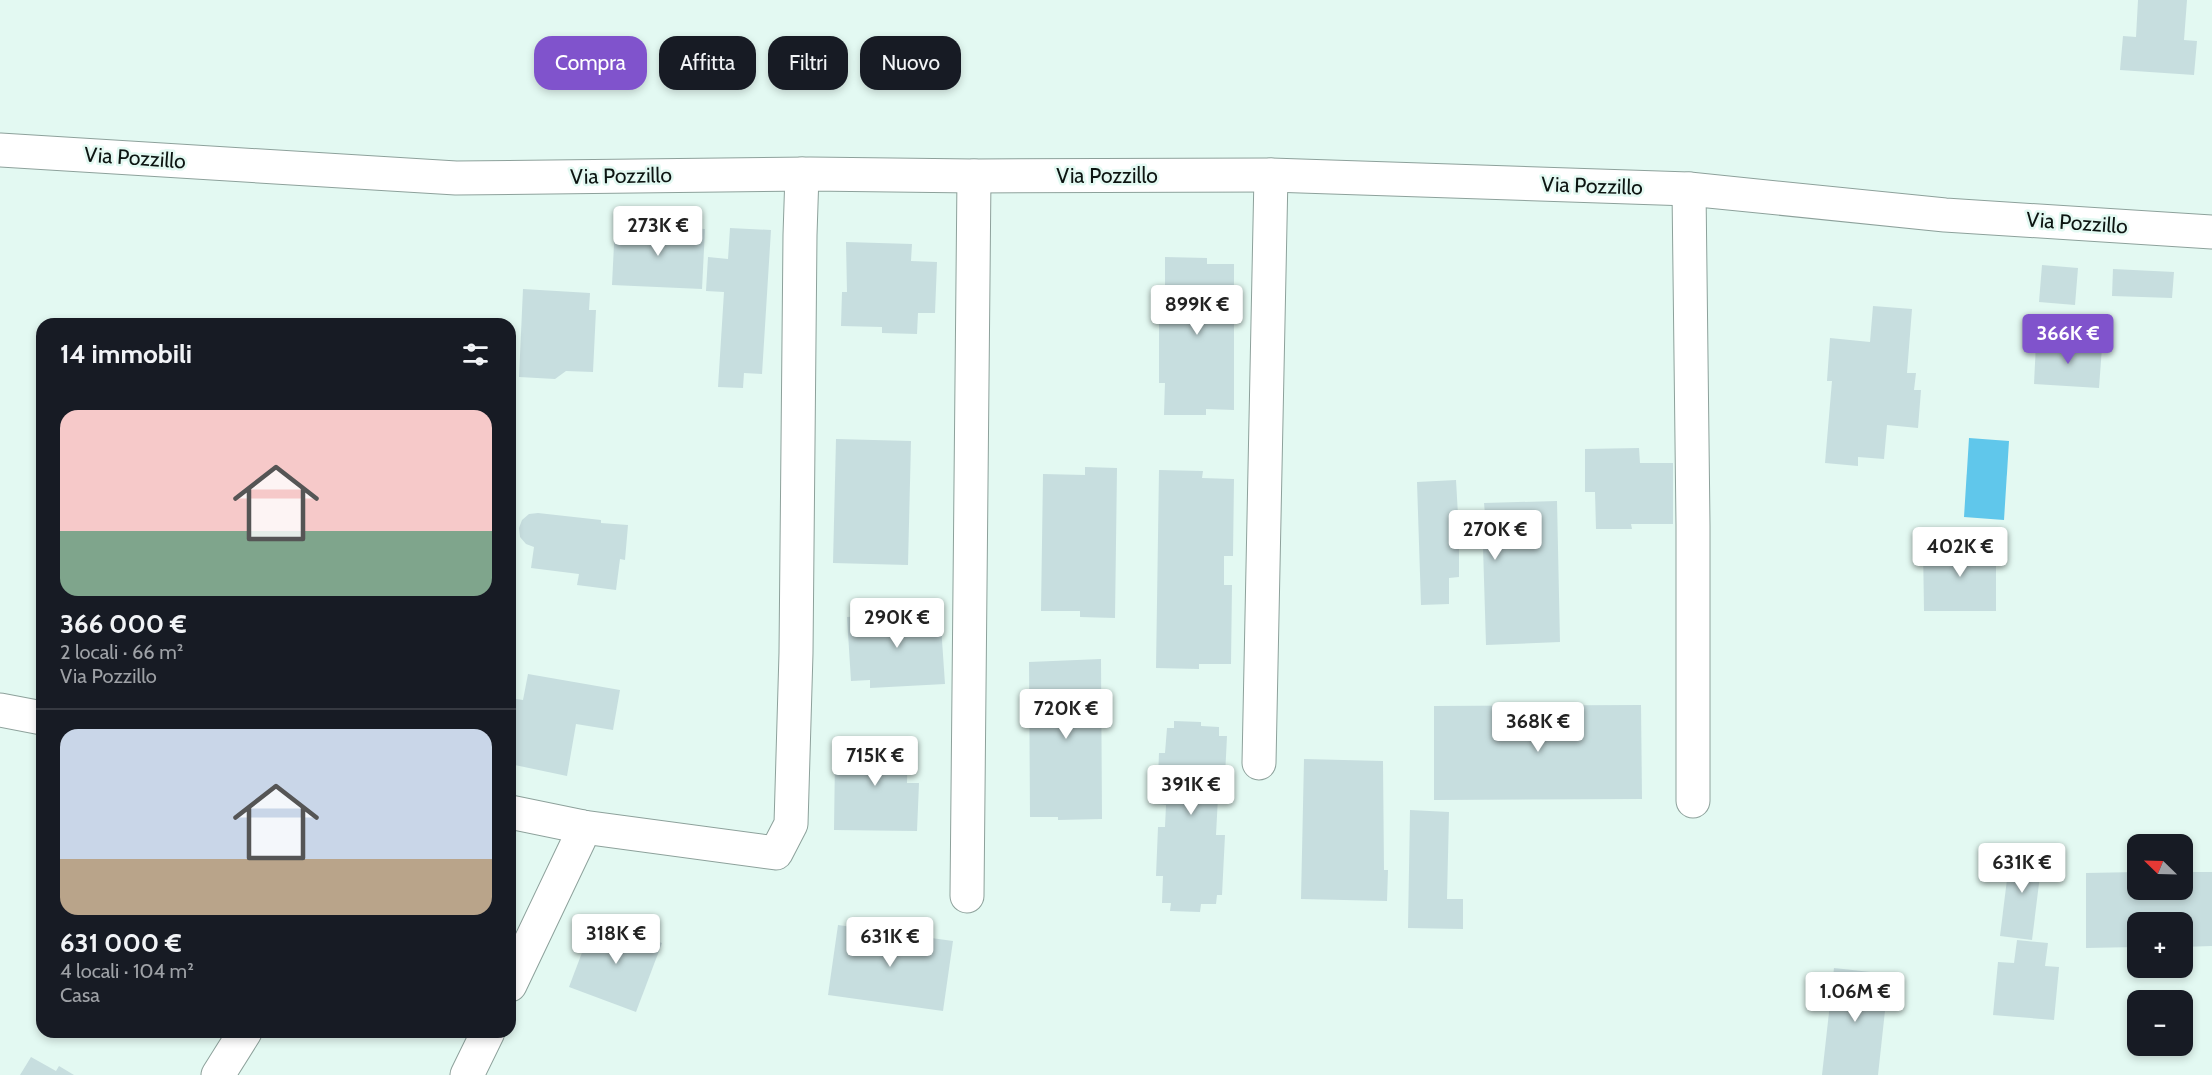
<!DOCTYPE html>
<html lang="it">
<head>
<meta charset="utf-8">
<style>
	:root { --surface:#171b24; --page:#20242c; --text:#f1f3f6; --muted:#9ea1a6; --line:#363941; --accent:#8053cc }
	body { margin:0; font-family:Cabin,sans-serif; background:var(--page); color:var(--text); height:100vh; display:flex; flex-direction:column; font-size:22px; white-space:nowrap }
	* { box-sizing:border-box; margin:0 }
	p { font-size:20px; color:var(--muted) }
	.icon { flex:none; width:33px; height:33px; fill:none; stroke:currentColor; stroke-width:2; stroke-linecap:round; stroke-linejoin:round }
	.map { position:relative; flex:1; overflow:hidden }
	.side { position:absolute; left:36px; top:318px; width:480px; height:720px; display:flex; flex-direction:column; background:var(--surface); border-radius:18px; box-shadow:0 3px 9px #0003 }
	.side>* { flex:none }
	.guide { position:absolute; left:534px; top:36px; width:570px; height:54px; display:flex; gap:12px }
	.needle { width:39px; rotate:293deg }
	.fabs { position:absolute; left:2127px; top:834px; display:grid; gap:12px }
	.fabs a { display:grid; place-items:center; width:66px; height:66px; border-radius:12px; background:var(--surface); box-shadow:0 3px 9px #0003; font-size:30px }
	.price { position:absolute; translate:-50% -51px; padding:0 14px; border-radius:6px; background:#fff; color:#222; font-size:20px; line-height:39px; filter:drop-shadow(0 2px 3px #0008) }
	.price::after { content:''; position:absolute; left:50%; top:36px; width:18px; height:14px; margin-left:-9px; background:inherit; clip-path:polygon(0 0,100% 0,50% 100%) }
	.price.on { background:var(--accent); color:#fff }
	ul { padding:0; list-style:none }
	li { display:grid; align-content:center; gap:12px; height:318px; padding:0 24px }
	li+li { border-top:2px solid var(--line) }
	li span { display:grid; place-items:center; height:186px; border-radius:18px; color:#555 }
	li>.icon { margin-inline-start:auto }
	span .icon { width:108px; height:108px; fill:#fffc; stroke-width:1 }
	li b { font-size:26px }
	h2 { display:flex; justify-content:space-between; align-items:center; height:72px; padding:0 24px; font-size:26px }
	.pill { padding:0 21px; border-radius:18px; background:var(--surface); box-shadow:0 3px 9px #0003; font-size:21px; line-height:54px }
	.pill.on { background:var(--accent); color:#fff }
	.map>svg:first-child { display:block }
	.water { fill:#60c7eb }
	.building { fill:#c7dedf }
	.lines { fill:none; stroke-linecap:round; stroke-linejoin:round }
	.minor-casing { stroke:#8da19b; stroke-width:35 }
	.minor { stroke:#fff; stroke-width:33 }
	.labels { text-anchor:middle; stroke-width:5; stroke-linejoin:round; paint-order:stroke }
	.street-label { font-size:21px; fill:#0d1512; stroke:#e3f9f2 }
</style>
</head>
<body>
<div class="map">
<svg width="2212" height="1075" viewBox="0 0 2212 1075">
	<rect width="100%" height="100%" fill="#e3f9f2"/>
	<!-- water -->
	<polygon class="water" points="1969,438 2009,441 2004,520 1964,517"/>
	<!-- building -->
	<g class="building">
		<polygon points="2138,0 2187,0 2184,40 2197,41 2194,75 2120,70 2123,36 2136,37"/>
		<polygon points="615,224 705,229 702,289 612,285"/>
		<polygon points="730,228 771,230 762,374 744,373 743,388 718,387 724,292 706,291 708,257 728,259"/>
		<polygon points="846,242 912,244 911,261 937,262 935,313 918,313 917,334 882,333 882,327 841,326 842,292 847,292"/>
		<polygon points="1165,257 1207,258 1207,264 1234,264 1234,410 1206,409 1206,415 1164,415 1165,383 1159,383 1159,289 1165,289"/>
		<polygon points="2042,265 2078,268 2075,305 2039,302"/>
		<polygon points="2113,269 2174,272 2172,298 2112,296"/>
		<polygon points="523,289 590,293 589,310 596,310 593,372 566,371 555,379 519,377"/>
		<polygon points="1873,306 1912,309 1907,373 1916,373 1914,390 1921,390 1918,428 1887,425 1884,459 1858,457 1858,466 1825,463 1832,381 1827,381 1830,338 1870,342"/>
		<polygon points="2036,343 2102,347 2099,388 2034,384"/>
		<polygon points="836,439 911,441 908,565 833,563"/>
		<polygon points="1639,448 1640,463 1673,463 1673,524 1631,524 1632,529 1596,529 1595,492 1585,492 1585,449"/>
		<polygon points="1085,467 1117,468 1115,618 1080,617 1080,611 1041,611 1043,474 1085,475"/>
		<polygon points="1159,470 1203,471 1202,478 1234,479 1233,556 1224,556 1224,585 1232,585 1231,664 1199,664 1199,669 1156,668"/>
		<polygon points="1456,480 1458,515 1485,514 1484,503 1557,501 1560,642 1486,645 1483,547 1459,547 1459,577 1449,578 1449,604 1421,605 1417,482"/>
		<polygon points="538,513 601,520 601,523 628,525 625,560 620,559 616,590 577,585 579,574 531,568 534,547 526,544 520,537 519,528 522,520 529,514"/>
		<polygon points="1923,546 1996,546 1996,611 1924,611"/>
		<polygon points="940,611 945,684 870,688 870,680 851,681 847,617"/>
		<polygon points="1101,659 1102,819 1058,820 1058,817 1030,817 1029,662"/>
		<polygon points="528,674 620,690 613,730 576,724 567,776 510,764 510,698 523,700"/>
		<polygon points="1641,705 1642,799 1434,800 1434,706"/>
		<polygon points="1174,721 1201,722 1201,726 1219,727 1219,736 1227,736 1224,797 1218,797 1216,835 1225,835 1222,895 1217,895 1216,904 1201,904 1200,912 1170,911 1171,903 1162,903 1163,876 1156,876 1158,827 1165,827 1166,805 1157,804 1159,753 1165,753 1167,728 1174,728"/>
		<polygon points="848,738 908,739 907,783 919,783 917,831 834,830 835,758 847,758"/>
		<polygon points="1304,759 1383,761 1384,870 1388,870 1387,901 1301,899"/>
		<polygon points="1410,810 1449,812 1447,899 1463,899 1463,929 1408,928"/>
		<polygon points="2011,847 2043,851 2032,940 2000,936"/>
		<polygon points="2138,872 2138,890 2182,890 2182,872 2212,872 2212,946 2182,947 2182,922 2138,922 2138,947 2086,948 2086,873"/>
		<polygon points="595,918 662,943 636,1012 569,987"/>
		<polygon points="838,925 953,941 943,1011 828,995"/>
		<polygon points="2017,940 2048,943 2045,966 2059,967 2054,1020 1993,1015 1998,962 2014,963"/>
		<polygon points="1834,968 1889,974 1878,1075 1822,1075"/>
		<polygon points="31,1057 56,1071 59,1066 74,1075 20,1075"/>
	</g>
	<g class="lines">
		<defs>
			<g id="minor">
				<polyline points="0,150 456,178 810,174 974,176 1271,175 1689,189 1945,215 2212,232"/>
				<polyline points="1689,189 1693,525 1693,801"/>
				<polyline points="0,710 42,718"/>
				<polyline points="1259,763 1271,175"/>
				<polyline points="510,812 583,827 776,853 791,824 796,653 800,235 802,174"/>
				<polyline points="967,896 974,176"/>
				<polyline points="510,985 579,840 583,827"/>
				<polyline points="218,1075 245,1032"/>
				<polyline points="467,1075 488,1032"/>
			</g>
		</defs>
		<!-- minor casing -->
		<use href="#minor" class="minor-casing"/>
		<!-- minor -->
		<use href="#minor" class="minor"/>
	</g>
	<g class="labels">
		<!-- street labels -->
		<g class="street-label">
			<text transform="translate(135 158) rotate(4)" y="7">Via Pozzillo</text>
			<text transform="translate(621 176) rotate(-1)" y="7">Via Pozzillo</text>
			<text x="1107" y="183">Via Pozzillo</text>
			<text transform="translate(1592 186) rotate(2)" y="7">Via Pozzillo</text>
			<text transform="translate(2077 223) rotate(4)" y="7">Via Pozzillo</text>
		</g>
	</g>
</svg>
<div class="fabs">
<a><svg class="needle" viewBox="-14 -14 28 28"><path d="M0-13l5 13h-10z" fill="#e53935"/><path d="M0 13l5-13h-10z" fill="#9ea1a6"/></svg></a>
<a>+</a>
<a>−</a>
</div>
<b class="price" style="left:658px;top:257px">273K €</b>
<b class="price" style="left:1197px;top:336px">899K €</b>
<b class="price on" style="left:2068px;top:365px">366K €</b>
<b class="price" style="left:1495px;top:561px">270K €</b>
<b class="price" style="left:1960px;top:578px">402K €</b>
<b class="price" style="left:897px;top:649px">290K €</b>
<b class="price" style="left:1066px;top:740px">720K €</b>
<b class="price" style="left:1538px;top:753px">368K €</b>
<b class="price" style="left:875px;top:787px">715K €</b>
<b class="price" style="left:1191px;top:816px">391K €</b>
<b class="price" style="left:2022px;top:894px">631K €</b>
<b class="price" style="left:616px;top:965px">318K €</b>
<b class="price" style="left:890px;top:968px">631K €</b>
<b class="price" style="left:1855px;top:1023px">1.06M €</b>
<div class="guide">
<a class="pill on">Compra</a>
<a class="pill">Affitta</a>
<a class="pill">Filtri</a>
<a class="pill">Nuovo</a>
</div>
<section class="side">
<h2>14 immobili<svg class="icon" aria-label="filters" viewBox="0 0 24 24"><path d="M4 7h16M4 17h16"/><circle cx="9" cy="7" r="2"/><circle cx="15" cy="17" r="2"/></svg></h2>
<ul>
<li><span style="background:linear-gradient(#f6c9c9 65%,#7fa58c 0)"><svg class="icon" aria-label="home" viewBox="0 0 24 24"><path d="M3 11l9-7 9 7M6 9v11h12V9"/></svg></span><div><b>366 000 €</b><p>2 locali · 66 m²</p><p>Via Pozzillo</p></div></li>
<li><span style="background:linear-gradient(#c9d6e8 70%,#b9a48a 0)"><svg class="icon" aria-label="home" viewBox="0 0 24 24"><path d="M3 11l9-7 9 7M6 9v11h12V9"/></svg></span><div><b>631 000 €</b><p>4 locali · 104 m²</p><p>Casa</p></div></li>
</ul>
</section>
</div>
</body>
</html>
